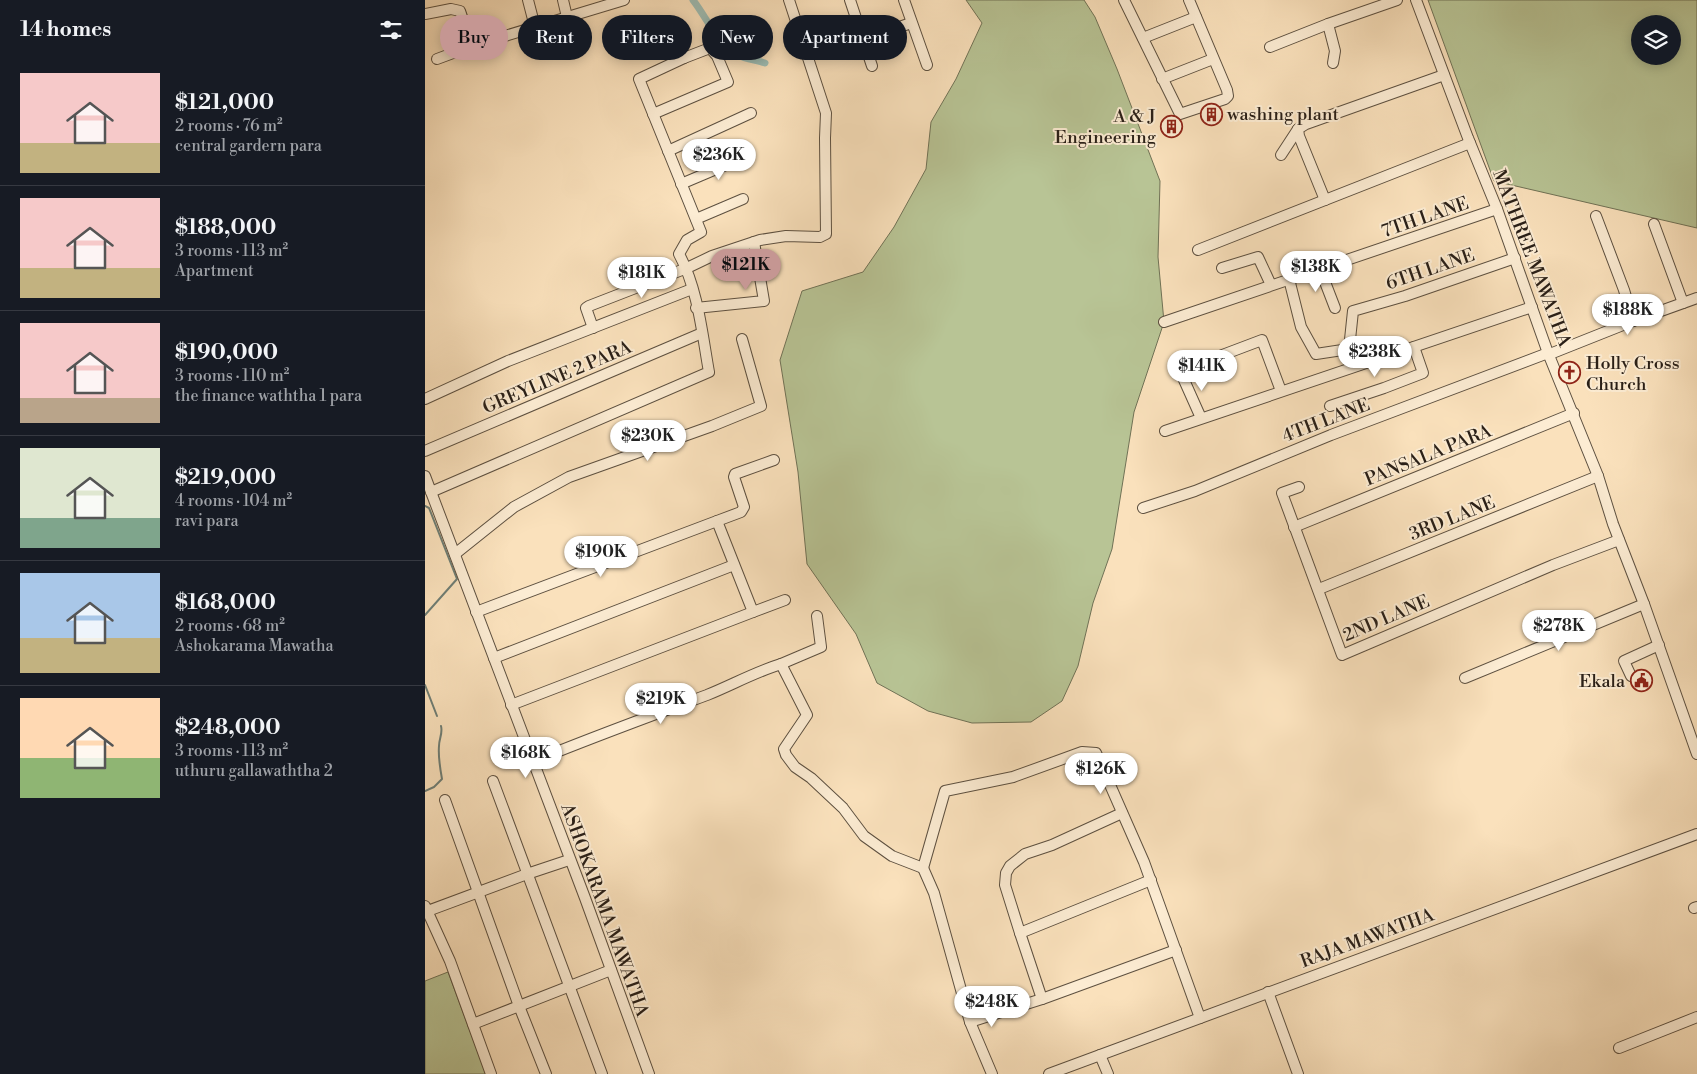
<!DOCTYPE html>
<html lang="en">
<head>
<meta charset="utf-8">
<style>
	:root { --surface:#171b24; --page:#242831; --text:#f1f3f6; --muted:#9ea1a6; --line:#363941; --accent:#c59692 }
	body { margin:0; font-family:"Libre Bodoni",serif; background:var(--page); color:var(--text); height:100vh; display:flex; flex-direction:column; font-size:19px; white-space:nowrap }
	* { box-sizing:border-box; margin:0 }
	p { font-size:16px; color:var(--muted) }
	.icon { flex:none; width:28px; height:28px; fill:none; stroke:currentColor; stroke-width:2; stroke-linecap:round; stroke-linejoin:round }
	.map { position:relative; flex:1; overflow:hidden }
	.panel { display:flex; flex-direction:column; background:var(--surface); width:425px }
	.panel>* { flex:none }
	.banner { position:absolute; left:15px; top:15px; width:475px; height:45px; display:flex; gap:10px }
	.tools { position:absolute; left:1206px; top:15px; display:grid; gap:10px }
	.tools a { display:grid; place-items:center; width:50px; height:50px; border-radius:50%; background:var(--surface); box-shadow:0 2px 12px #0003; font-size:25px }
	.price { position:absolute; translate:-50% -42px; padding:0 11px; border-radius:18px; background:#fff; color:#222; font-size:16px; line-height:32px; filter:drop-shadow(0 1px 2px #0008) }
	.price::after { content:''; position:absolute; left:50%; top:30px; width:15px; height:11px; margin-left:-8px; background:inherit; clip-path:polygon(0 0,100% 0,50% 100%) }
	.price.on { background:var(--accent); color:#111 }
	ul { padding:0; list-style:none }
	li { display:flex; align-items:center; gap:15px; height:125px; padding:0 20px }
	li+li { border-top:1px solid var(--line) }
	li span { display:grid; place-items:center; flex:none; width:140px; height:100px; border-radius:0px; color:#555 }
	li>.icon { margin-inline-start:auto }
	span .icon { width:60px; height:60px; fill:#fffc; stroke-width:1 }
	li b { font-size:21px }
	h2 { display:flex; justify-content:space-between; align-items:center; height:60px; padding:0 20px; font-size:21px }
	.pill { padding:0 18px; border-radius:22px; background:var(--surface); box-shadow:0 2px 12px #0003; font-size:18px; line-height:45px }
	.pill.on { background:var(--accent); color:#111 }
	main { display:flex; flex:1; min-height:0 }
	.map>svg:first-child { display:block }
	.green { fill:#b8c495; stroke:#707256; fill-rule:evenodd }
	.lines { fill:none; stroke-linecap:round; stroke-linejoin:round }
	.stream { stroke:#6f7e75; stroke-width:2 }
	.canal { stroke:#9ebdb4; stroke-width:7 }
	.minor-casing { stroke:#5d5040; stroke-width:12 }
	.minor { stroke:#fcecd3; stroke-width:10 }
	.labels { text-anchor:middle; stroke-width:4; stroke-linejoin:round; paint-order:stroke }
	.poi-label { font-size:18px; fill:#291f17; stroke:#fcecd3; text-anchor:start }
	.street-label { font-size:18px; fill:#291f17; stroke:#fcecd3 }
</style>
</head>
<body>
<main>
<section class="panel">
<h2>14 homes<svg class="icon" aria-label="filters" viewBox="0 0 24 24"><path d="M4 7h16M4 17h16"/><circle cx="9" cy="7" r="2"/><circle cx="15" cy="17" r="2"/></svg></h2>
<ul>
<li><span style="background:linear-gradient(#f6c9c9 70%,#c2b280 0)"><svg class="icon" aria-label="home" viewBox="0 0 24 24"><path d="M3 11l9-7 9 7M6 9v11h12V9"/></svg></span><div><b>$121,000</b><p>2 rooms · 76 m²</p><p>central gardern para</p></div></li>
<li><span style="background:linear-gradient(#f6c9c9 70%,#c2b280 0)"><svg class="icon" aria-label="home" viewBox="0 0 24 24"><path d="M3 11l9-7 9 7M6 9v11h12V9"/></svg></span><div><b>$188,000</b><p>3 rooms · 113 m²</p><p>Apartment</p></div></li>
<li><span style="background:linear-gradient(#f6c9c9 75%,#b9a48a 0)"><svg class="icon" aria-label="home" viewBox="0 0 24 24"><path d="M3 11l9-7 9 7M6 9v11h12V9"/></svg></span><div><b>$190,000</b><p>3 rooms · 110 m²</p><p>the finance waththa 1 para</p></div></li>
<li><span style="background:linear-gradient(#dfe7d0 70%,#7fa58c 0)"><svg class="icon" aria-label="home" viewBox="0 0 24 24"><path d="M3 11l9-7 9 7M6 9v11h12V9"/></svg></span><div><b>$219,000</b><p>4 rooms · 104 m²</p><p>ravi para</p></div></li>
<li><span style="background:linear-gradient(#a9c7e8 65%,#c2b280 0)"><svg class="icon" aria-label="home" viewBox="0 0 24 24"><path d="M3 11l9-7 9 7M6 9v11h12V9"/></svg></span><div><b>$168,000</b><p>2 rooms · 68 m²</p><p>Ashokarama Mawatha</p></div></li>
<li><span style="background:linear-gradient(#ffd9b3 60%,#8fb573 0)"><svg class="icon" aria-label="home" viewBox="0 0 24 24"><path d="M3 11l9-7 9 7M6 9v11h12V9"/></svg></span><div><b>$248,000</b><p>3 rooms · 113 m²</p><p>uthuru gallawaththa 2</p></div></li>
</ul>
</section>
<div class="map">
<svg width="1272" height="1074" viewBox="0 0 1272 1074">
	<rect width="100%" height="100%" fill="#fae1bc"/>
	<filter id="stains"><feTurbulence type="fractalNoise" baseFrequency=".004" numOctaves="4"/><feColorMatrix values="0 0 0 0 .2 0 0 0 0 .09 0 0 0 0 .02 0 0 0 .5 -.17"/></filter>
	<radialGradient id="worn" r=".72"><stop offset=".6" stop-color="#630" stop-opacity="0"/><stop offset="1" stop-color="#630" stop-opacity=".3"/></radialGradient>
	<!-- green -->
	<g class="green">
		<polygon points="541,0 659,0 670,17 692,69 735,181 733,257 739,322 709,412 687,549 668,603 653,666 637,701 606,722 547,723 503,711 452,683 431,634 382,564 373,472 355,360 377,291 438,272 469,227 501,169 506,122 531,79 557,23"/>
		<path d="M1003 0H1272V228L1069 181ZM1215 24H1248V56H1215Z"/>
		<polygon points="23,972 61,1074 0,1074 0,981"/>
	</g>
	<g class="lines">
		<!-- stream -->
		<g class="stream">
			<polyline points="0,506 4,508 32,579 0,615"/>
			<polyline points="0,685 12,716"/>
			<path d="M0 791 9 787 17 779C15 768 13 757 14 746 14 739 18 733 16 726"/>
		</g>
		<!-- canal -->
		<path class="canal" d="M268 0C282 18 293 45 313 55 321 59 331 60 340 63"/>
		<defs>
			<g id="minor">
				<polyline points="103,0 110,27"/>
				<polyline points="138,0 142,17"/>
				<polyline points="425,0 447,66"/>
				<polyline points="479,0 502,65"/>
				<polyline points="699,0 755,114 800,99 803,96 802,90 764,0"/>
				<polyline points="991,0 1043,138 1072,209 1123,353 1173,476 1188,524 1219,604 1272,754"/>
				<polyline points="0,14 26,9 35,11 47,46 199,0"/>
				<polyline points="903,24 910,51 908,63"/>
				<polyline points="718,38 771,17"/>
				<polyline points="437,40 486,23"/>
				<polyline points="845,47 903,24 972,0"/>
				<polyline points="12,59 47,46"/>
				<polyline points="737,79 788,59"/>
				<polyline points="228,114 303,82 292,56 285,48 259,58"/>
				<polyline points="243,151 326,113"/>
				<polyline points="856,155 873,129"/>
				<polyline points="256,184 322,156"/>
				<polyline points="900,200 874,136 873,129 881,124 1019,75"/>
				<polyline points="1171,216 1199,290 1208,321"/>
				<polyline points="271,219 318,199"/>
				<polyline points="1229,224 1258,303"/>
				<polyline points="773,250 1045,143"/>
				<polyline points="797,268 833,257 846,285"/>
				<polyline points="895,269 910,308"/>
				<polyline points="864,279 876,327 891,354 924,349"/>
				<polyline points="271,308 339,301 329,242"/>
				<polyline points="739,322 1072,209"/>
				<polyline points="168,328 161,308 164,306 262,268 287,256 335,240 361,236 395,237 401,234 400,138 401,113 364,0"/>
				<polyline points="1125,354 1208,321 1272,298"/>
				<polyline points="927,367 924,349 928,311 980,296 1090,258"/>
				<polyline points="0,399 83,361 267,289"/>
				<polyline points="905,406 959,388 998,373 989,347"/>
				<polyline points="776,418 755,371 837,340 856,391"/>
				<polyline points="740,431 1107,307"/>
				<polyline points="0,451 277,333"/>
				<polyline points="349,460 310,474 309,477 319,507 316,512 292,521 328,612 360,600"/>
				<polyline points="0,476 160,898 224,1074"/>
				<polyline points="874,487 857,493 917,655 1128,565 1194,540"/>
				<path d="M6 492 284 372C277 333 273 289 254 254L262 240 276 232 214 79 259 58 250 30 257 27"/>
				<polyline points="718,508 770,491 906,435 1123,353"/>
				<polyline points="869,527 1149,413"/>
				<polyline points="30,554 89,507 144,477 287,426 336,406 317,339"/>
				<polyline points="894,589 1173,476"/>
				<polyline points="51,612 292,521"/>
				<polyline points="392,616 396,647 356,664 382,715 359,749 361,755 370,767 386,778 418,808 439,836 467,856 498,868"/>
				<polyline points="69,658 309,565"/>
				<polyline points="1206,676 1199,661 1234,645"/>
				<polyline points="1040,678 1219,604"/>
				<polyline points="86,705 328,612"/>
				<path d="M107 762C165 738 223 717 282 695 307 685 330 672 356 664"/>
				<polyline points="68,781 177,1074"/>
				<polyline points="20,800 94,1006 121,1074"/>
				<polyline points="498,868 520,791 588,777 657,752 671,753 719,862 775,1018"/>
				<polyline points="498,868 509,893 545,1022 617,999 751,950"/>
				<polyline points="0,906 25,961 66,1074"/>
				<polyline points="1269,908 1272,907"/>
				<polyline points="0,912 102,874 144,860"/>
				<polyline points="595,933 580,885 581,873 585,866 600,854 627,845 697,813"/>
				<polyline points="843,992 873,1074"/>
				<polyline points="617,999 595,933 726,880"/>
				<polyline points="545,1022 567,1074"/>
				<polyline points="48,1024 186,970"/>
				<polyline points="1194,1048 1272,1017"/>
				<polyline points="675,1055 683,1074"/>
				<polyline points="624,1074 1272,834"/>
			</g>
		</defs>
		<!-- minor casing -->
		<use href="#minor" class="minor-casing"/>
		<!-- minor -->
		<use href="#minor" class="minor"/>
	</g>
	<!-- icons -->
	<defs>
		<symbol id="building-ring" viewBox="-11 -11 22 22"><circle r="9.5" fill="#fcecd3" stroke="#8f2418" stroke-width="1.5"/><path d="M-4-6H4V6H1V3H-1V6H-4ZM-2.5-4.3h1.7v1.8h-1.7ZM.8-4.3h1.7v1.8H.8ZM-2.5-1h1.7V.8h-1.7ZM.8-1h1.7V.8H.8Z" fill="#8f2418"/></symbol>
		<symbol id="church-ring" viewBox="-11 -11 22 22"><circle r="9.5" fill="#fcecd3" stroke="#8f2418" stroke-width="1.5"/><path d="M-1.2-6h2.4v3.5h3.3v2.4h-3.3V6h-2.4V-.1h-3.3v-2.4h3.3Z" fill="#8f2418"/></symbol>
		<symbol id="civic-ring" viewBox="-11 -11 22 22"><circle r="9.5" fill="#fcecd3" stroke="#8f2418" stroke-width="1.5"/><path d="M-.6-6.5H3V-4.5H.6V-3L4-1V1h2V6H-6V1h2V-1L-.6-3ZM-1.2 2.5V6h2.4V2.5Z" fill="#8f2418"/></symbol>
	</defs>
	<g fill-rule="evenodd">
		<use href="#building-ring" x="774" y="102" width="25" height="25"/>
		<use href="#building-ring" x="734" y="114" width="25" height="25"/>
		<use href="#church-ring" x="1132" y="360" width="25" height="25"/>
		<use href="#civic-ring" x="1204" y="668" width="25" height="25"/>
	</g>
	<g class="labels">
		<!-- poi labels -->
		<g class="poi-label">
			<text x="802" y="120">washing plant</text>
			<text x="731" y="122" text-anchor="end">A &amp; J<tspan x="731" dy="21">Engineering</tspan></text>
			<text x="1161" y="369">Holly Cross<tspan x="1161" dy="21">Church</tspan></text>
			<text x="1200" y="687" text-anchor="end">Ekala</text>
		</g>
		<!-- street labels -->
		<g class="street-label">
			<text transform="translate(1000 217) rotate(-19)" y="6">7TH LANE</text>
			<text transform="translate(1107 258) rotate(69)" y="6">MATHREE MAWATHA</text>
			<text transform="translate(1005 269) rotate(-19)" y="6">6TH LANE</text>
			<text transform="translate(132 377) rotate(-23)" y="6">GREYLINE 2 PARA</text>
			<text transform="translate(901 420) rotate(-21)" y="6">4TH LANE</text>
			<text transform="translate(1003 455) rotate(-22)" y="6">PANSALA PARA</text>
			<text transform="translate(1027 518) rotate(-22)" y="6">3RD LANE</text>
			<text transform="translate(961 618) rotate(-23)" y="6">2ND LANE</text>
			<text transform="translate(180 910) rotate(70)" y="6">ASHOKARAMA MAWATHA</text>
			<text transform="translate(942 938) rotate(-20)" y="6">RAJA MAWATHA</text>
		</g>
	</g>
	<rect width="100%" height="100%" filter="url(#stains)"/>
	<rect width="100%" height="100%" fill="url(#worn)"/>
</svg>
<div class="tools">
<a><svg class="icon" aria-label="layers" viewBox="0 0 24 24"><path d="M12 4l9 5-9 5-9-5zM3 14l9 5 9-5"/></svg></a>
</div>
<b class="price" style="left:294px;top:181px">$236K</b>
<b class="price on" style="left:321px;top:291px">$121K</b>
<b class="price" style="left:891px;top:293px">$138K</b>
<b class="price" style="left:217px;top:299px">$181K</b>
<b class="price" style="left:1203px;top:336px">$188K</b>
<b class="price" style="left:950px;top:378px">$238K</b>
<b class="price" style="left:777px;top:392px">$141K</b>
<b class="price" style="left:223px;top:462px">$230K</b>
<b class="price" style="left:176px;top:578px">$190K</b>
<b class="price" style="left:1134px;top:652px">$278K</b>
<b class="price" style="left:236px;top:725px">$219K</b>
<b class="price" style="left:101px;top:779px">$168K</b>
<b class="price" style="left:676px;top:795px">$126K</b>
<b class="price" style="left:567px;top:1028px">$248K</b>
<div class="banner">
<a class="pill on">Buy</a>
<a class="pill">Rent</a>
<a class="pill">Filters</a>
<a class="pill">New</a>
<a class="pill">Apartment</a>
</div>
</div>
</main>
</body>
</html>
